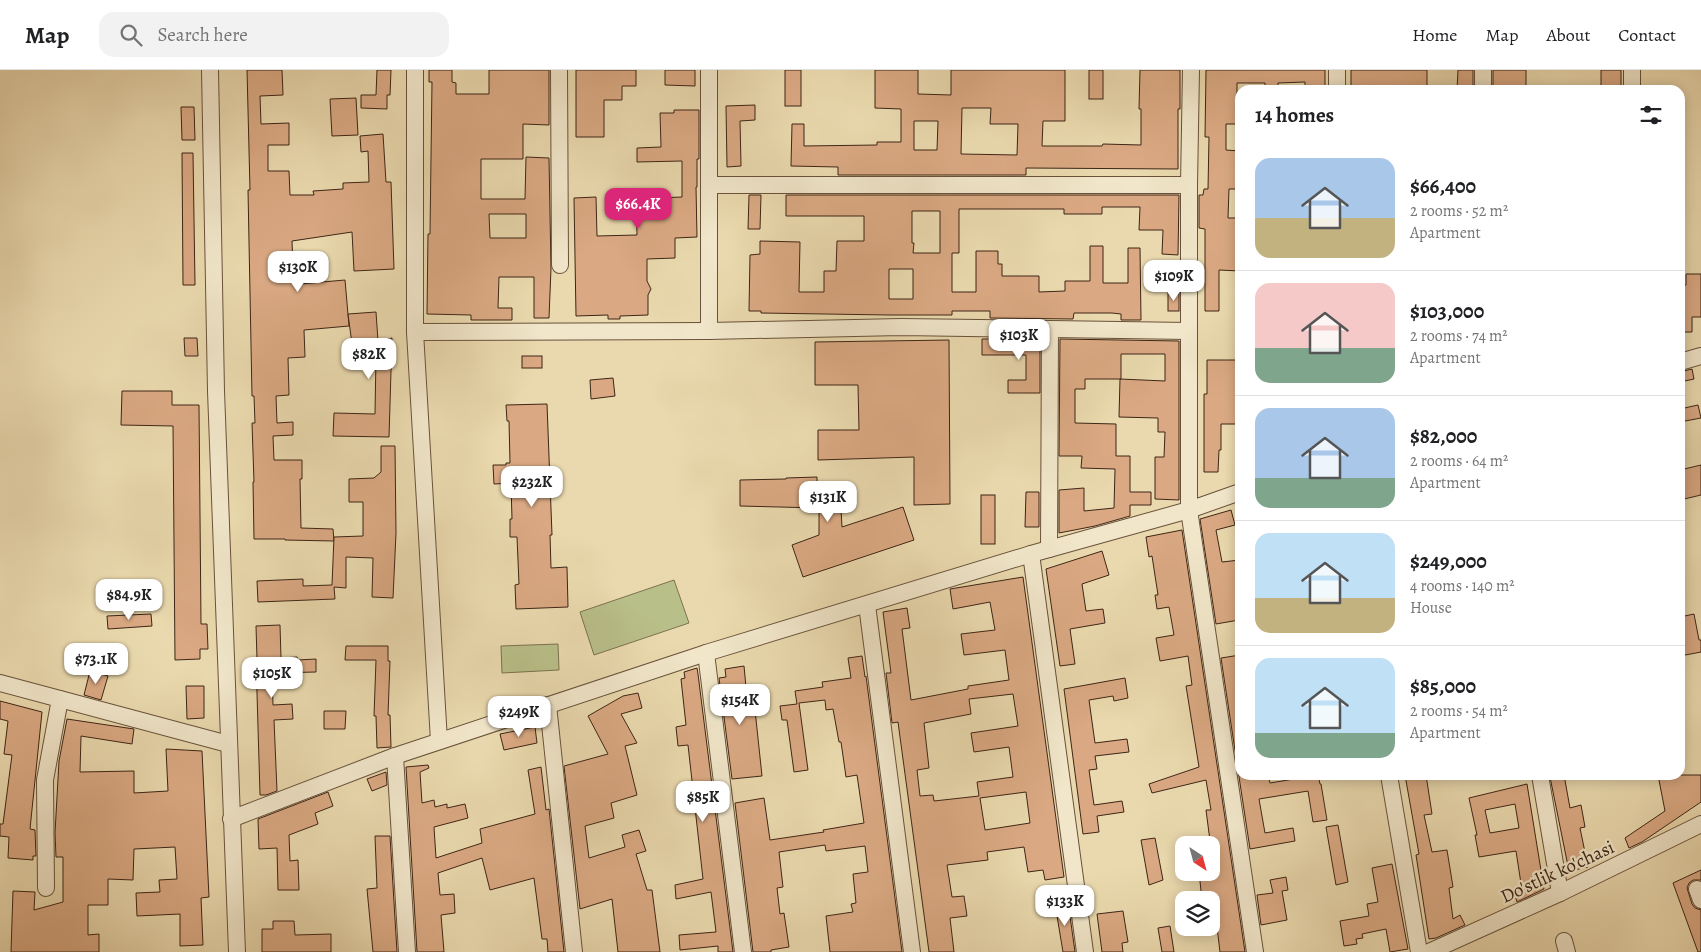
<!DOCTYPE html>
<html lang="en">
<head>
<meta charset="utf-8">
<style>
	:root { --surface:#fff; --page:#f2f2f2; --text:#202124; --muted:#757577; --line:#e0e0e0; --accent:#db2777 }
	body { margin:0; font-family:Alegreya,serif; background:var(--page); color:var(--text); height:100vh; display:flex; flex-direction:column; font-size:19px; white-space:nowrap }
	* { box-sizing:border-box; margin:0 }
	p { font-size:16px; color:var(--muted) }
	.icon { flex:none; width:28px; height:28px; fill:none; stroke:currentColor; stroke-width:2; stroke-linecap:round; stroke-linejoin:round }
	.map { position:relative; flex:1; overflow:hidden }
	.panel { position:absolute; left:1235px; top:15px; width:450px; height:695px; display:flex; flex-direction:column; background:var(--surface); border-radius:15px; box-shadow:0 2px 12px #0003 }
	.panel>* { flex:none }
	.needle { width:32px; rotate:144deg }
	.controls { position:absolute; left:1175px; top:766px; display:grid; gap:10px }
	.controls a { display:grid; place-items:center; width:45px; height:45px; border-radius:10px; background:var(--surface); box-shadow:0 2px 12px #0003; font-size:25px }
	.price { position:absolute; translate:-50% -42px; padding:0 11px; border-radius:10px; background:#fff; color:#222; font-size:16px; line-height:32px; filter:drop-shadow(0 1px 2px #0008) }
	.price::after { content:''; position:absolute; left:50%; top:30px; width:15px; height:11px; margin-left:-8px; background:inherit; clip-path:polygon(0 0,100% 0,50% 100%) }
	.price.selected { background:var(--accent); color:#fff }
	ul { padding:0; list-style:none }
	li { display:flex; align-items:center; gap:15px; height:125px; padding:0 20px }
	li+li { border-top:1px solid var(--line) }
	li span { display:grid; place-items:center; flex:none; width:140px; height:100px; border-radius:15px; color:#555 }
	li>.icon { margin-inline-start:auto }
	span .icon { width:60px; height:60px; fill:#fffc; stroke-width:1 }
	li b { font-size:21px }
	h2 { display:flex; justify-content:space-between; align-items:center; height:60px; padding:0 20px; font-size:21px }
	header { display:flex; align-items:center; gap:30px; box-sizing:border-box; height:70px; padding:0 25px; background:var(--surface); border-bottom:1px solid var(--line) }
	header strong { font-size:24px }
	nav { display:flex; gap:28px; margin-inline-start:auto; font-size:18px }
	.search { width:350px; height:45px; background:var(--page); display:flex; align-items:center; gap:12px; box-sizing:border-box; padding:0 18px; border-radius:15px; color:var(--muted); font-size:19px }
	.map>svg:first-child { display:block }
	.green { fill:#b9bf89; stroke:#7c724f }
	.building { fill:#daa983; stroke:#3e2515; fill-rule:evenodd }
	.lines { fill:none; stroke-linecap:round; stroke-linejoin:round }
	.minor-casing { stroke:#69523b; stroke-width:18 }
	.minor { stroke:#f1e6ca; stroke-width:16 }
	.labels { text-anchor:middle; stroke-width:4.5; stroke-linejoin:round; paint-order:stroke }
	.street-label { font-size:19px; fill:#3e2515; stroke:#f1e6ca }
</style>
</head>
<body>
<header>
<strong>Map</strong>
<div class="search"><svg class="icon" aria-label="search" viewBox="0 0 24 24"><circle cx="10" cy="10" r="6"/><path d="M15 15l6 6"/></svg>Search here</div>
<nav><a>Home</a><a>Map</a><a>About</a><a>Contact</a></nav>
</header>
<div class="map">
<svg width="1701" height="882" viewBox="0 0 1701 882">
	<rect width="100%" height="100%" fill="#ead9ae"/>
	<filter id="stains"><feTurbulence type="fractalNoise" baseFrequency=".004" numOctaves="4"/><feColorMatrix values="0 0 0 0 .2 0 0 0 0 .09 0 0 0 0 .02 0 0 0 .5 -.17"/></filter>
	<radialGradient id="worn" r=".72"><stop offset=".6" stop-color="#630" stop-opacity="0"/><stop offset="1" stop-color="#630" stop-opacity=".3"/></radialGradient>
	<!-- green -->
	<g class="green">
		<polygon points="674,510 689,553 594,585 580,542"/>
		<polygon points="558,574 559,600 502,603 501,576"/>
	</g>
	<!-- building -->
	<g class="building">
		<polygon points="247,0 282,0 283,25 260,26 261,54 289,53 289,75 268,75 268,101 289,101 290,125 314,125 313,121 343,119 343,113 369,112 368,81 361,82 360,66 383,64 386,112 391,112 394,199 354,201 352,162 292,171 293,199 299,199 300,214 345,210 349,256 304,260 305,287 288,288 289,325 276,326 277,353 293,352 293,365 273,366 274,390 302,390 302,409 300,409 301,458 333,459 334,471 285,470 285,469 254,469 253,412 254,412 252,353 255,353 254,326 252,326 248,120 250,120"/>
		<polygon points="377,0 391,0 390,25 387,25 387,39 361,38 361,25 376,25"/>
		<path d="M429 0H452V12L456 13V24H489V0H549V55L523 54V89H481V129H525L526 87 549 88 551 198 549 248H534V207H499L498 238H512V250H471V245L427 244 428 164H430L432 12H429ZM489 144H526V168H490Z"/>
		<polygon points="576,0 636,0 636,16 622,16 622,30 604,30 604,67 576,67"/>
		<polygon points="665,0 695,0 695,16 665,15"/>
		<rect x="785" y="0" width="16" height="36"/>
		<path d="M875 0H918V24L951 25V0H1065V51H1043L1042 76H1102L1103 74 1141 75V39H1139L1140 0H1180V39H1178V99L1026 98V105H838V97L791 96 792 54H804V76L877 75V72H901V39L875 38ZM962 38H991L990 54H1018L1017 85 961 84ZM914 51H938L937 80H914Z"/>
		<rect x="1089" y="0" width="14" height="29"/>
		<polygon points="1206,0 1325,0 1325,20 1305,20 1305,12 1278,13 1278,20 1265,20 1265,13 1237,13 1237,38 1240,38 1240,54 1226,54 1226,80 1240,81 1240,119 1229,119 1228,148 1240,148 1240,201 1219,200 1219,241 1205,241 1205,159 1199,158 1199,125 1203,125 1204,119 1208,119 1209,67 1205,67"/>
		<rect x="1351" y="0" width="76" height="20"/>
		<polygon points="1458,0 1473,0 1473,20 1457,20"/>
		<rect x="1493" y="0" width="33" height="20"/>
		<rect x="1601" y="0" width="20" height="20"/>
		<polygon points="356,28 358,65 332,66 330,29"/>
		<polygon points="755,35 755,50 740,51 741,96 727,97 726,36"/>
		<polygon points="181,37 194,37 195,70 182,70"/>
		<polygon points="674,40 699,40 699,89 697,89 697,117 696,117 697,167 675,168 675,188 647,189 647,211 651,219 648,225 648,245 620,246 620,249 608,249 608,245 576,246 574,128 596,127 597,166 637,165 636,131 657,130 657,128 682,127 682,91 637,92 637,78 661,77 660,43 674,43"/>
		<polygon points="182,83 193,83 195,215 183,215"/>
		<polygon points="749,125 761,125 760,159 748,159"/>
		<path d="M786 125H1179L1178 185 1162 184 1163 160H1139L1140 137H1102V144H1064V139H959V183H952V222H976V181H998V194H1002V206H1039V222L1065 221V211H1090V176H1103V213H1128V178H1140L1141 250H1121V244L1112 243H1074L1073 249 990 248V241H952V245H889L761 243V241H749L750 185 760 184V171L800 172 799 222H824V201H836L837 171H864V146H786ZM912 141H940V183H913L914 173H912ZM889 199H913V229H889Z"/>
		<polygon points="1686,204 1701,204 1701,247 1692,247 1692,262 1680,262 1681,215 1686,215"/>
		<rect x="1168" y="222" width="11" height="19"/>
		<polygon points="376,242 378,271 392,268 389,367 333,366 334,343 375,344 376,286 354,289 348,244"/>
		<polygon points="184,268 197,268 198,286 185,286"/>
		<polygon points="982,269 1040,269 1040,323 1008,323 1008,310 1026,310 1026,285 982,285"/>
		<polygon points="1060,269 1179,271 1179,430 1155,429 1155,387 1164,387 1165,362 1158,362 1158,348 1119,347 1120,309 1165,311 1165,284 1121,284 1121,309 1085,309 1085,319 1075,319 1075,353 1116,354 1116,386 1130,386 1130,422 1151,422 1151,435 1130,435 1130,446 1095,456 1059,463 1059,420 1084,418 1084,441 1114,438 1115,399 1081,398 1082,386 1059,386"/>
		<polygon points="949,270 950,434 914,435 914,387 818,390 818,360 859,360 858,315 815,315 815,272"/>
		<rect x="522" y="286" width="20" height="12"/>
		<polygon points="1207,290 1240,290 1240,354 1221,354 1221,380 1219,380 1218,402 1204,402 1204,324 1207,324"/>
		<polygon points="1692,299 1694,309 1680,312 1680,302"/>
		<polygon points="613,308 615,326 591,329 590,310"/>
		<polygon points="122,321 172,321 172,335 199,335 201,554 207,554 208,579 200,579 200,589 175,590 173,356 121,355"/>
		<polygon points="547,334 552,465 550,465 551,498 567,497 568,537 516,539 515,515 519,514 517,467 510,467 510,449 512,449 511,413 494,414 493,395 506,395 506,393 510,393 509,351 507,351 506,335"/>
		<polygon points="1698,335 1701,348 1680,352 1680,339"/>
		<polygon points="381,376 395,376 396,463 393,528 372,527 373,488 346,487 346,518 334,517 335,529 258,532 257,511 303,509 303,516 332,515 334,467 363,466 363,432 349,432 349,409 374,408 381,402"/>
		<polygon points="1701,395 1701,425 1680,430 1680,400"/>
		<polygon points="817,407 817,428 840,421 842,457 903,437 914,470 803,507 792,475 819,465 819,438 740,436 740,410 786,409 786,408"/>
		<polygon points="1026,422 1039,422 1039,457 1025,457"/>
		<rect x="981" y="425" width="14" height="49"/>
		<polygon points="1231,440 1235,455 1216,460 1222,492 1240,490 1240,536 1237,536 1239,550 1216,554 1200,449"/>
		<polygon points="1182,460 1245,882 1220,882 1215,840 1211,840 1211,830 1202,830 1199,802 1211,802 1211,794 1213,794 1206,740 1211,740 1206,710 1152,723 1149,714 1199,697 1186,616 1192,615 1188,586 1160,591 1156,568 1174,565 1169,537 1157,539 1155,525 1158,525 1152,486 1149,487 1146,467"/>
		<polygon points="1102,481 1109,505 1082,514 1086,541 1103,539 1105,553 1070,559 1075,594 1060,596 1046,499"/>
		<path d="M1023 507 1064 807 1045 810 1043 800 1028 802 1024 777 987 782 988 790 947 795 952 827 964 826 967 846 950 848 954 882H929L898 652 892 653 886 603H891L883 542 907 538 910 558 902 559 911 630 968 619V616L1009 610 1005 580 964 585 961 564 995 560 990 532 953 539 950 519ZM1013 624 1018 656 971 663 974 682 1009 677 1013 707 977 712 979 726 934 731 933 725 920 726 917 700 929 698 924 653 971 644 969 629ZM1026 722 1030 753 985 760 980 728Z"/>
		<polygon points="151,544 152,556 108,559 107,546"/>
		<polygon points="1694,544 1699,570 1701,570 1701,582 1680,586 1680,547"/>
		<polygon points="280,555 281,588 297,587 298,590 316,589 316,602 272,603 273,635 292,634 293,649 274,650 277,721 266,725 260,725 256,589 257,589 256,556"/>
		<polygon points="346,576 388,576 388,591 390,591 388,645 390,645 391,677 377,678 376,646 374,646 376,590 345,590"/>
		<polygon points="1240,585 1240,705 1268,705 1270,713 1306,707 1306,705 1318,705 1320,714 1321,714 1327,750 1313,752 1308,721 1259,729 1265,763 1293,758 1295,771 1250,779 1221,588"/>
		<polygon points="862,586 865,607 866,606 902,882 830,882 826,846 853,842 851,834 856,833 853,804 868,802 865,776 826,781 825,775 779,782 783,817 777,818 780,844 784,843 789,877 771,880 771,882 753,882 735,733 764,728 770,770 824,762 823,760 864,753 857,705 846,707 841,672 839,672 833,639 826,640 825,630 799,633 808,700 794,702 787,650 782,650 780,636 797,634 795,621 823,617 822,612 851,608 848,588"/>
		<polygon points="744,596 747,628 751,628 752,640 755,640 762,706 732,709 719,608 726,607 725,599"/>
		<polygon points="697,598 698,604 733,882 718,882 718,876 680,880 679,865 716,862 711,822 676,829 675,815 703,809 688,675 678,676 676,657 686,655 681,609 685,608 684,602"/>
		<polygon points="90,601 108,606 101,630 84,625"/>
		<polygon points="1125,608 1128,628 1114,631 1113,626 1089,630 1095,673 1127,669 1129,682 1095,686 1097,699 1089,700 1094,735 1122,731 1124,742 1097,746 1099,762 1083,764 1064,619"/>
		<polygon points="186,616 204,616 204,648 187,649"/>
		<polygon points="638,623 642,638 621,644 637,673 625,676 637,725 611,733 614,748 585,756 589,788 625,777 622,765 639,760 646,781 636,784 647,820 652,820 660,882 618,882 612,829 580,839 564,696 608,684 588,646 623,626"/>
		<polygon points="0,631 42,642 30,759 35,760 36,786 33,786 33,790 8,788 9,767 0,766 0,754 3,754 12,685 4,684 8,651 0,649"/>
		<polygon points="324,641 346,641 345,659 324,659"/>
		<polygon points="67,649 134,659 132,674 81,666 80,702 134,701 134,723 168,721 166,679 202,681 209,827 201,828 203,875 180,876 180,844 137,846 136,823 160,822 159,810 177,809 175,777 134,779 133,810 108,809 108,835 88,835 88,865 99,864 99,882 11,882 13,821 35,822 34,840 63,832 63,787 56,787 55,763 59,691"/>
		<polygon points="535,657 537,673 504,680 500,664"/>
		<polygon points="428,695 429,698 420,702 422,733 434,730 435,737 447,734 447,738 465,734 468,748 434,757 436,788 482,773 480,759 535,744 528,700 541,697 546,740 549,739 564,882 548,882 547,869 542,869 534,808 490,820 482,788 438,803 440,825 454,824 455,843 441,845 444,882 417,882 406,697"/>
		<polygon points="386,702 387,715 372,721 367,709"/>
		<polygon points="1405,705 1426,705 1432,744 1424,745 1432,782 1447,780 1453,817 1449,818 1453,849 1460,845 1465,855 1436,868 1429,869 1416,785 1419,784"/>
		<polygon points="1559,705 1564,705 1570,738 1581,735 1585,757 1580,758 1588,797 1569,801 1550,707"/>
		<polygon points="1658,705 1701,705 1701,732 1642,772 1629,778 1625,768 1665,741"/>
		<path d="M1527 714 1544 819 1517 832 1514 822 1522 820 1516 781 1479 787 1475 765H1477L1469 728ZM1515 734 1519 758 1490 763 1485 740Z"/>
		<polygon points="328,722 333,736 315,743 318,754 289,765 290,791 298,790 299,820 278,820 277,778 259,779 258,749"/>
		<polygon points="1338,755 1348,812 1336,815 1326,757"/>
		<polygon points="375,766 390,766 397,882 373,882 367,819 377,818"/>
		<polygon points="1155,768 1163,810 1149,815 1141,770"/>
		<polygon points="1392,794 1408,879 1390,882 1386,859 1362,864 1363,868 1356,869 1357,874 1344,876 1340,851 1369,846 1367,834 1378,832 1372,798"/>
		<polygon points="1701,800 1701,810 1693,810 1689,813 1687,818 1692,834 1695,838 1701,840 1701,882 1698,882 1673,813"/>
		<polygon points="1286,807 1288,820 1282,821 1287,850 1261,855 1257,825 1273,823 1270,810"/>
		<polygon points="1068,832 1075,882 1063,882 1055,834"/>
		<polygon points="1123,841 1128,872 1122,873 1123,882 1102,882 1097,844"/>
		<polygon points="273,851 294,851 295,865 331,864 331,882 262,882 262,859 273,859"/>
		<polygon points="1170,856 1174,882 1162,882 1158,858"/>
	</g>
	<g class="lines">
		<defs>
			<g id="minor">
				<polyline points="210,0 216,321 237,882"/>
				<polyline points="415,0 415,262 439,671"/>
				<polyline points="559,0 560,195"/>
				<polyline points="1191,0 1189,115 1189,440 1255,882"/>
				<polyline points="1632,0 1632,20"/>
				<polyline points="1337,20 1337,0"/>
				<polyline points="1483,20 1483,0"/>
				<polyline points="709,115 1189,115"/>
				<polyline points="709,261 709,0"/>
				<polyline points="415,262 709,261 901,257 1189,261"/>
				<polyline points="1680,292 1701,286"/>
				<polyline points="1049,479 1050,260"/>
				<polyline points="1031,484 1085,882"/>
				<polyline points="867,535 912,882"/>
				<polyline points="706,583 743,882"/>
				<polyline points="0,613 228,674"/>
				<polyline points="548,635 574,882"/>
				<polyline points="395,686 407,882"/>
				<polyline points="1389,705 1419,882"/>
				<polyline points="1540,705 1560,823"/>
				<polyline points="231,749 395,686 706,583 1031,484 1189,440 1240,422"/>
				<polyline points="46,818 45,710 60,629"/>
				<polyline points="1697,819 1701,830"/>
				<polyline points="1564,871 1567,882"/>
				<polyline points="1429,882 1560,823 1701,754"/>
			</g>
		</defs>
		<!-- minor casing -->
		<use href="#minor" class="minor-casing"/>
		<!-- minor -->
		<use href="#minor" class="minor"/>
	</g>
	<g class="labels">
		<!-- street labels -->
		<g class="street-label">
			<text transform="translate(1557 801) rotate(-25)" y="7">Do'stlik ko'chasi</text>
		</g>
	</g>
	<rect width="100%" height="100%" filter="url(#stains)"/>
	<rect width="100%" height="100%" fill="url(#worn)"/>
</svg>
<div class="controls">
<a><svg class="needle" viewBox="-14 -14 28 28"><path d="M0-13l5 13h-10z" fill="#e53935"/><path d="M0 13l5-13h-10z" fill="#757577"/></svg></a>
<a><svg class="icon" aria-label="layers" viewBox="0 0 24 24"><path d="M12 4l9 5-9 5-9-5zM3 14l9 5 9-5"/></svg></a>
</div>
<b class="price selected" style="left:638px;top:160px">$66.4K</b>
<b class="price" style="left:298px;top:223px">$130K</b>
<b class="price" style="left:1174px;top:232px">$109K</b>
<b class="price" style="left:1019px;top:291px">$103K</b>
<b class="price" style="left:369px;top:310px">$82K</b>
<b class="price" style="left:532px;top:438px">$232K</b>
<b class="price" style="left:828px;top:453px">$131K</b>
<b class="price" style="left:129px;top:551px">$84.9K</b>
<b class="price" style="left:96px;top:615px">$73.1K</b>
<b class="price" style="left:272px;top:629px">$105K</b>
<b class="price" style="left:740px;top:656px">$154K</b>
<b class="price" style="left:519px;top:668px">$249K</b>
<b class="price" style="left:703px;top:753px">$85K</b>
<b class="price" style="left:1065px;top:857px">$133K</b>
<section class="panel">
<h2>14 homes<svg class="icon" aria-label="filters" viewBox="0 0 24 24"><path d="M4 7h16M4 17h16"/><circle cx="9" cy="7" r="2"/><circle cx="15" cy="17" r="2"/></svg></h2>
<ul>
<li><span style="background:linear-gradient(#a9c7e8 60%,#c2b280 0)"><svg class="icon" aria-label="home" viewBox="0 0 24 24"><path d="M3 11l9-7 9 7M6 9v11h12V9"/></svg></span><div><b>$66,400</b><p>2 rooms · 52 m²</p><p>Apartment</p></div></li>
<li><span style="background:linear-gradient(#f6c9c9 65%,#7fa58c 0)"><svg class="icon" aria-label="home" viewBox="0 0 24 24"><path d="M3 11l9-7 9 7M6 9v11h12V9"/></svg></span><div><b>$103,000</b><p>2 rooms · 74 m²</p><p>Apartment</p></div></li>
<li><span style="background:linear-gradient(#a9c7e8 70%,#7fa58c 0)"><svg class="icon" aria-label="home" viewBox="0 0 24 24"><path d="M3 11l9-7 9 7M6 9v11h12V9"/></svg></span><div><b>$82,000</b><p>2 rooms · 64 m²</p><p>Apartment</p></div></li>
<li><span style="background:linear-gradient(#bfe0f5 65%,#c2b280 0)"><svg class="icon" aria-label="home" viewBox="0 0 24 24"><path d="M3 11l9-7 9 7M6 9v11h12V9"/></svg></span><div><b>$249,000</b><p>4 rooms · 140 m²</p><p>House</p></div></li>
<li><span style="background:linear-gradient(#bfe0f5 75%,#7fa58c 0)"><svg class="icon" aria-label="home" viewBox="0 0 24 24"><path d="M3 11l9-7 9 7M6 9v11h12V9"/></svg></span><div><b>$85,000</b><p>2 rooms · 54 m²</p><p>Apartment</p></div></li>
</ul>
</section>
</div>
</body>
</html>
